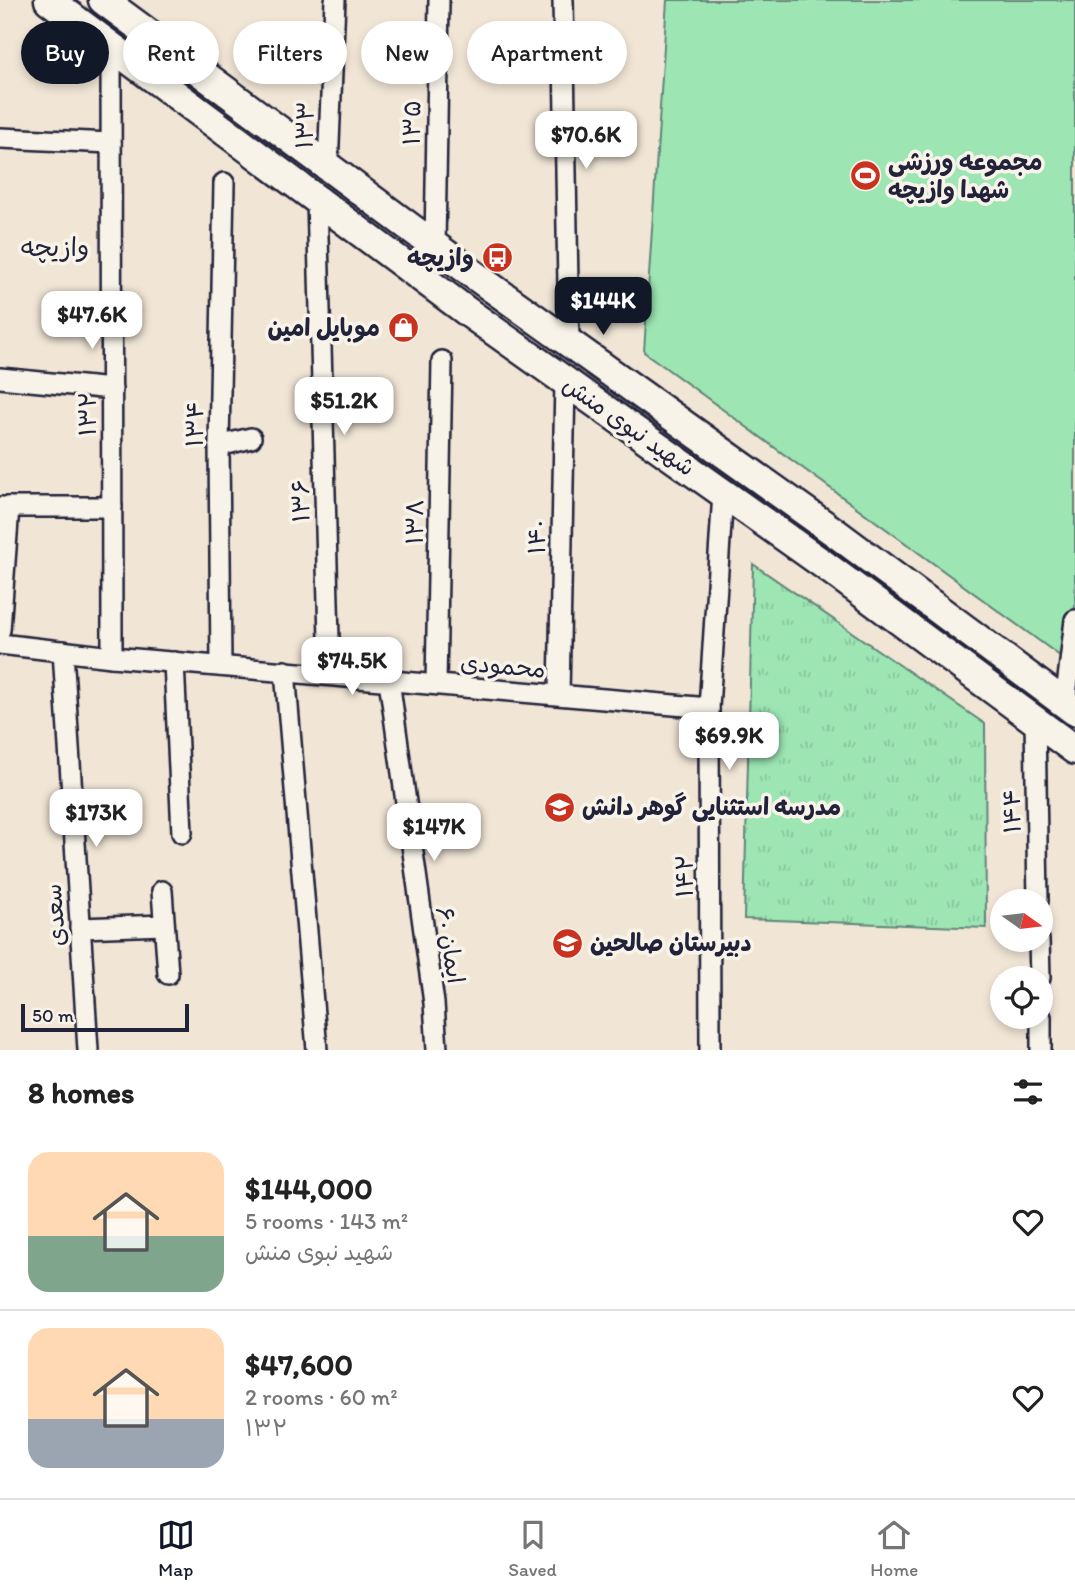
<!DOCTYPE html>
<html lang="en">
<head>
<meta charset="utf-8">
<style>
	:root { --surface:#fff; --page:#f2f2f2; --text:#222; --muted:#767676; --line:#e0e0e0; --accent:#111827 }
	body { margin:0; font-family:Itim,"Playpen Sans Arabic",sans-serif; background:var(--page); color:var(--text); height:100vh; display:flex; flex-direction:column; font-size:26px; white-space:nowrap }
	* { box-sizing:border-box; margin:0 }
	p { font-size:23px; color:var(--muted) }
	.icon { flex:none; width:38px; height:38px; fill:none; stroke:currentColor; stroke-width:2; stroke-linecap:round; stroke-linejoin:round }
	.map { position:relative; height:1050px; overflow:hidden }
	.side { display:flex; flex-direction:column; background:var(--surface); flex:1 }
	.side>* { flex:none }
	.guide { position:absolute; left:21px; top:21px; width:700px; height:63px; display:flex; gap:14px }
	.needle { width:46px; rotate:104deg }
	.controls { position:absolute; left:990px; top:889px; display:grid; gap:14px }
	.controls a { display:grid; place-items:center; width:63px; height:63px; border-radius:50%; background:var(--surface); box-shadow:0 4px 10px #0003; font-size:35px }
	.scale { position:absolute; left:21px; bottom:18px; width:168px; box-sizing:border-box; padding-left:7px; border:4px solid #22223b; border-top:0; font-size:19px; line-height:24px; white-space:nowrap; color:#22223b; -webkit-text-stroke:5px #f7f3e8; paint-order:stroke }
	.price { position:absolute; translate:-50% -60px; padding:0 16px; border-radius:14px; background:#fff; color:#222; font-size:23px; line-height:46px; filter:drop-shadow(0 2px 4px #0008) }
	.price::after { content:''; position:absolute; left:50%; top:42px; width:21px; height:16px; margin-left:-10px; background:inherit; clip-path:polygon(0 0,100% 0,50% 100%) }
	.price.active { background:var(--accent); color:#fff }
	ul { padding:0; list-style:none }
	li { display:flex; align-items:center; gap:21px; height:175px; padding:0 28px }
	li+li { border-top:2px solid var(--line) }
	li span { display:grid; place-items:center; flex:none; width:196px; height:140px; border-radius:21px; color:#555 }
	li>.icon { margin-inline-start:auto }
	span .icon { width:84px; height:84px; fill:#fffc; stroke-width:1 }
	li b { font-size:30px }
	h2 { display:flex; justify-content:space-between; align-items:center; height:84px; padding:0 28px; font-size:30px }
	.pill { padding:0 24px; border-radius:32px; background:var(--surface); box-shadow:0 4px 10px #0003; font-size:24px; line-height:63px }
	.pill.active { background:var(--accent); color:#fff }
	.tabs { display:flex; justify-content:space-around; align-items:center; height:98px; border-top:2px solid var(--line); background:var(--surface); font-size:19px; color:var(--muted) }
	.tabs a { display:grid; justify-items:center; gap:4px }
	.tabs .active { color:var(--accent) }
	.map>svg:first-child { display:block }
	.park { fill:url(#park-tufts); stroke:#608478; stroke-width:2 }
	.garden { fill:#9de6b4; stroke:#608478; stroke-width:2 }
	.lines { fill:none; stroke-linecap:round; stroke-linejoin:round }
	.street-casing { stroke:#22223b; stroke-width:24 }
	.secondary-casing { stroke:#22223b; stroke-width:33 }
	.street { stroke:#f7f3e8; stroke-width:19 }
	.secondary { stroke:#f7f3e8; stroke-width:28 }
	.labels { text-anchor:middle; stroke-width:7; stroke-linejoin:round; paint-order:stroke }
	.street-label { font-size:24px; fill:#22223b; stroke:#f7f3e8 }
	.poi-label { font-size:24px; font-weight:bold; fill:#22223b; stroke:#f7f3e8; text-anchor:start }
	.neighbourhood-label { font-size:26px; fill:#22223b; stroke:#f7f3e8 }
</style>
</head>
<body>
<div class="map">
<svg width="1075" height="1050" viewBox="0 0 1075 1050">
	<defs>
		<pattern id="park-tufts" width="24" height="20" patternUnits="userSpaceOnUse" patternTransform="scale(1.75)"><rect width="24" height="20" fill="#9de6b4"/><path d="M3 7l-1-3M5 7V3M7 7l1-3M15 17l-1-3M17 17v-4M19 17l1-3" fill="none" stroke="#87c59c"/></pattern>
	</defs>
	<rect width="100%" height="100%" fill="#f1e6d6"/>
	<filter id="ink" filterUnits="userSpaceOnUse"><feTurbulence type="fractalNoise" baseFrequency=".0143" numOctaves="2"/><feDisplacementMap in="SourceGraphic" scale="14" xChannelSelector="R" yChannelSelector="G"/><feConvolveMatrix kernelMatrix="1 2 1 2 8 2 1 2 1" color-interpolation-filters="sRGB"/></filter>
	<g filter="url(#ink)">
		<!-- park -->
		<polygon class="park" points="753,564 985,724 986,928 744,919"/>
		<!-- garden -->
		<polygon class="garden" points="667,0 1075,0 1075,667 644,352"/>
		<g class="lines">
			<defs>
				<g id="street">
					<polyline points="563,0 569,343"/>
					<polyline points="111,46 112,657"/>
					<polyline points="0,138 111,143"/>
					<polyline points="328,167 335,0"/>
					<polyline points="317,200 330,675"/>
					<polyline points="435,246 439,0"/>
					<polyline points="0,378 112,389"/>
					<polyline points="219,446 251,438"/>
					<polyline points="0,507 112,507"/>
					<polyline points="0,630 9,507"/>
					<polyline points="0,644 112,657 709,708"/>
					<polyline points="63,651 88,1050"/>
					<polyline points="174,662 182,833"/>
					<polyline points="221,666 219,446 224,183"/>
					<polyline points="285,671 317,1050"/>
					<polyline points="389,680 434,1003 437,1050"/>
					<polyline points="436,684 442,361"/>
					<polyline points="559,695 565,381"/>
					<polyline points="1065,704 1075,620"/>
					<polyline points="1035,720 1038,901"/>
					<polyline points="162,891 168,974"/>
					<polyline points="80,928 164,925"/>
					<polyline points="1039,940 1040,978"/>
					<polyline points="1041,1017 1041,1050"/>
					<polyline points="710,1050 709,708 723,493"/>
				</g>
				<g id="secondary">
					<polyline points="49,0 469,313 823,564 1075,750"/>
					<polyline points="103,0 481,280 837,534 1075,711"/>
				</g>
			</defs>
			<!-- street casing -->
			<use href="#street" class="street-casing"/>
			<!-- secondary casing -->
			<use href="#secondary" class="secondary-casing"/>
			<!-- street -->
			<use href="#street" class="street"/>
			<!-- secondary -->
			<use href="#secondary" class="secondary"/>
		</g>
	</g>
	<!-- icons -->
	<defs>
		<symbol id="stadium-disc" viewBox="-11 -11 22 22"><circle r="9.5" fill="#c8321e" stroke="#f7f3e8"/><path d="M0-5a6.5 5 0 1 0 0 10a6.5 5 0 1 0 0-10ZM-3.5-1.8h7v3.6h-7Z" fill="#fff"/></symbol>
		<symbol id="bus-disc" viewBox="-11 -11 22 22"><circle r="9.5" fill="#c8321e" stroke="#f7f3e8"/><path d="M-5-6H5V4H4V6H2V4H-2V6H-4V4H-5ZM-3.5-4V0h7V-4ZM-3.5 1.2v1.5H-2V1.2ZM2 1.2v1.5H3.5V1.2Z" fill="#fff"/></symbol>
		<symbol id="shop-disc" viewBox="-11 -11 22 22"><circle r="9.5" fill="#c8321e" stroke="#f7f3e8"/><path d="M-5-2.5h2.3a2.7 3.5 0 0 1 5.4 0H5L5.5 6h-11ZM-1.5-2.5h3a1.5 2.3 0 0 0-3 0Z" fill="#fff"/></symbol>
		<symbol id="school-disc" viewBox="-11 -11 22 22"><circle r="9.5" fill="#c8321e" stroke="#f7f3e8"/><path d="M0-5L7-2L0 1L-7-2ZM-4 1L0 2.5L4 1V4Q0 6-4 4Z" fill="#fff"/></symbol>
	</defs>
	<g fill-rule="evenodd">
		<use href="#stadium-disc" x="848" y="158" width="35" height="35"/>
		<use href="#bus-disc" x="480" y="240" width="35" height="35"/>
		<use href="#shop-disc" x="386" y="310" width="35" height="35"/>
		<use href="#school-disc" x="542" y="790" width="35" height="35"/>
		<use href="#school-disc" x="550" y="926" width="35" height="35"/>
	</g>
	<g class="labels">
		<!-- street labels -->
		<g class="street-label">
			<text transform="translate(412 123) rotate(-89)" y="8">۱۳۵</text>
			<text transform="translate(305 125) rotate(-88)" y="8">۱۳۳</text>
			<text transform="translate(88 414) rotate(-90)" y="8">۱۳۲</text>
			<text transform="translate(195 424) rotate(-89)" y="8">۱۳۴</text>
			<text transform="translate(629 426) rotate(35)" y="8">شهید نبوی منش</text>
			<text transform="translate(301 501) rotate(-91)" y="8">۱۳۶</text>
			<text transform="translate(415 522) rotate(-89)" y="8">۱۳۸</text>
			<text transform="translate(537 537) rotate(-89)" y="8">۱۴۰</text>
			<text transform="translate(503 666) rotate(5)" y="8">محمودی</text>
			<text transform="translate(1012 811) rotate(-91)" y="8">۱۴۴</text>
			<text transform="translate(685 876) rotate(-90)" y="8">۱۴۲</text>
			<text transform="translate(55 915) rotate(-94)" y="8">سعدی</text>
			<text transform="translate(450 945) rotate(81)" y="8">ایمان ۶۰</text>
		</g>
		<!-- poi labels -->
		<g class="poi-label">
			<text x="888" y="170">مجموعه ورزشی<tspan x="888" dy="28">شهدا وازیچه</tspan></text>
			<text x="474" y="266" text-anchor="end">وازیچه</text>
			<text x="380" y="336" text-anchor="end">موبایل امین</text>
			<text x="582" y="815">مدرسه استثنایی گوهر دانش</text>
			<text x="590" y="951">دبیرستان صالحین</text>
		</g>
		<!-- neighbourhood labels -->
		<g class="neighbourhood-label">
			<text x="55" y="256">وازیچه</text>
		</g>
	</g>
</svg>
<div class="controls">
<a><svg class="needle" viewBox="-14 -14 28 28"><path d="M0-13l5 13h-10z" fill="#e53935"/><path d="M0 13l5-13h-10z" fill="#767676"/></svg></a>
<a><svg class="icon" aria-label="locate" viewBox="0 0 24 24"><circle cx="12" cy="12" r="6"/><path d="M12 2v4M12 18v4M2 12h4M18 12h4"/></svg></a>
</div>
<div class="scale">50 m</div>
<b class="price" style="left:586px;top:171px">$70.6K</b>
<b class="price active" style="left:603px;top:337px">$144K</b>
<b class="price" style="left:92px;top:351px">$47.6K</b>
<b class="price" style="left:344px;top:437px">$51.2K</b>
<b class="price" style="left:352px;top:697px">$74.5K</b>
<b class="price" style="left:729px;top:772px">$69.9K</b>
<b class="price" style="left:96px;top:849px">$173K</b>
<b class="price" style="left:434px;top:863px">$147K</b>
<div class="guide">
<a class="pill active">Buy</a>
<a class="pill">Rent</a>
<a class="pill">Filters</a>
<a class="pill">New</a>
<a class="pill">Apartment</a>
</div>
</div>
<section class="side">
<h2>8 homes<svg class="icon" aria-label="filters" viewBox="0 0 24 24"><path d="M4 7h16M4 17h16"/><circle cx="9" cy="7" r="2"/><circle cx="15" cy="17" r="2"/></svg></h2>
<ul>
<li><span style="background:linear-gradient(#ffd9b3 60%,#7fa58c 0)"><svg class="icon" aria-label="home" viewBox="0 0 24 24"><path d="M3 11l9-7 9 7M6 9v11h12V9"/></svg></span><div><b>$144,000</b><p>5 rooms · 143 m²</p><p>شهید نبوی منش</p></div><svg class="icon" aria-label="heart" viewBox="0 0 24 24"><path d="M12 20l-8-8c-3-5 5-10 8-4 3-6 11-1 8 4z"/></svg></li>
<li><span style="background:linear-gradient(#ffd9b3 65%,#9aa5b1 0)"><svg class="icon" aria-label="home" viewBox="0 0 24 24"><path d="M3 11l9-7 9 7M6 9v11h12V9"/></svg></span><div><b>$47,600</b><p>2 rooms · 60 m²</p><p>۱۳۲</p></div><svg class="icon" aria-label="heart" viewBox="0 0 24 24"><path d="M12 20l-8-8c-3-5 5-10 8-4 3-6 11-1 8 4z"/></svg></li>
</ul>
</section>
<nav class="tabs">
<a class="active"><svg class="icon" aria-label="map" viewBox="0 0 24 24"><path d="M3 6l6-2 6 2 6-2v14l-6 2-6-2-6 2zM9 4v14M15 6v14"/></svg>Map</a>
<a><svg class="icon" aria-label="saved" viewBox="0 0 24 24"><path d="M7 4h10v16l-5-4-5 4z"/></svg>Saved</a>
<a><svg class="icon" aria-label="home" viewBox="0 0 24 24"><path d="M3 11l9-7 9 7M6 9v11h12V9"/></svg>Home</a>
</nav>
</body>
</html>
